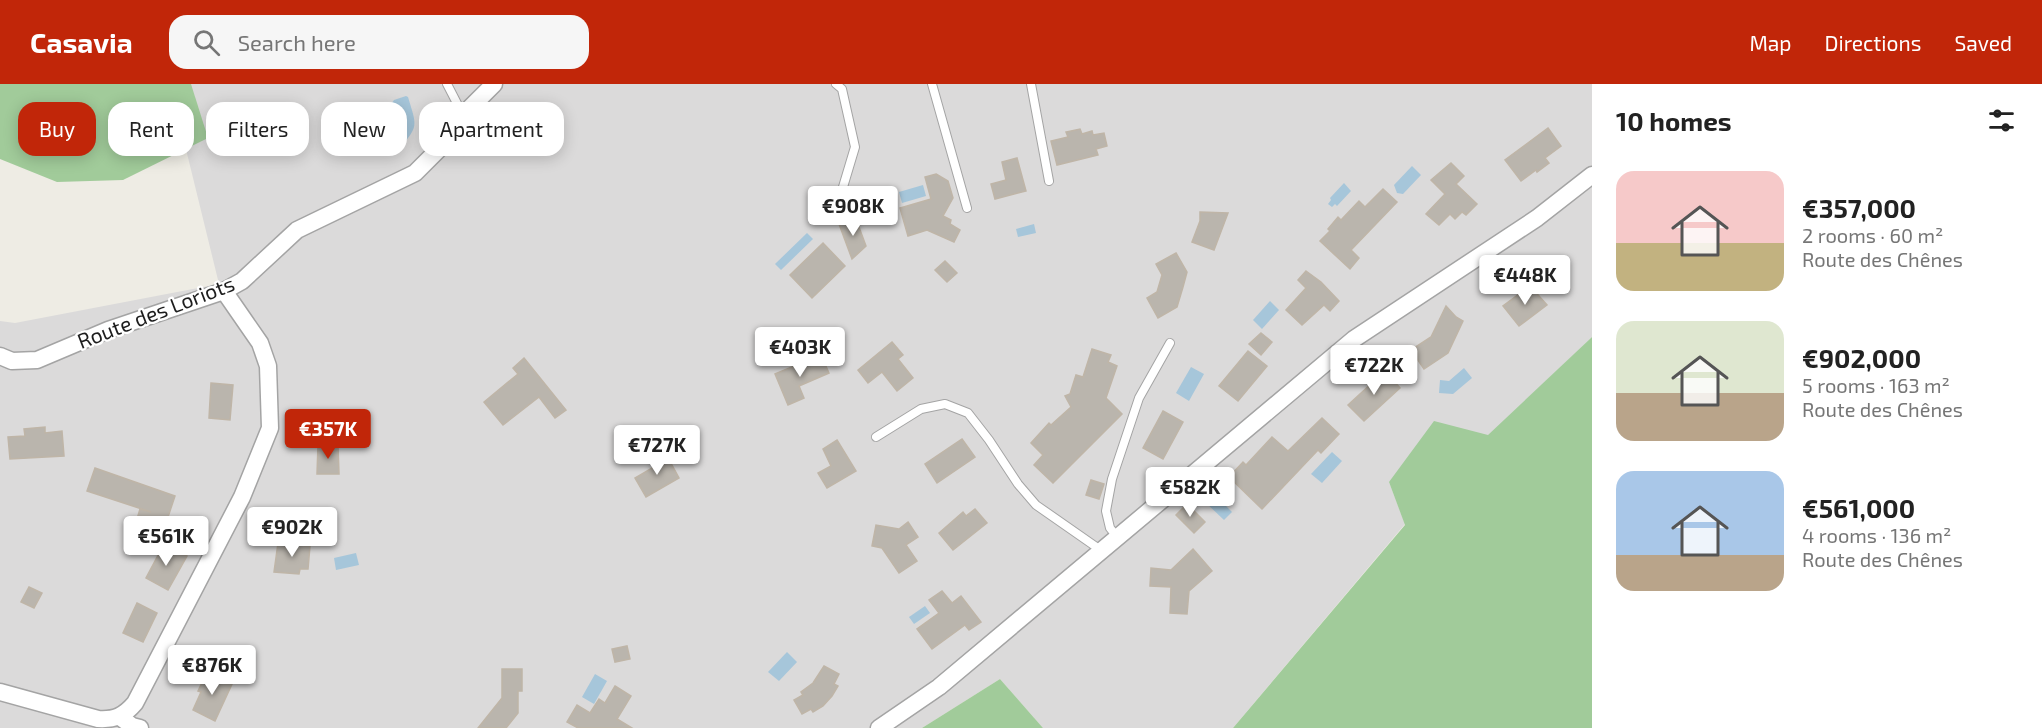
<!DOCTYPE html>
<html lang="en">
<head>
<meta charset="utf-8">
<style>
	:root { --surface:#fff; --page:#f6f6f6; --text:#222; --muted:#767676; --accent:#c12609 }
	body { margin:0; font-family:"Exo 2",sans-serif; background:var(--page); color:var(--text); height:100vh; display:flex; flex-direction:column; font-size:22px; white-space:nowrap }
	* { box-sizing:border-box; margin:0 }
	p { font-size:20px; color:var(--muted) }
	.icon { flex:none; width:33px; height:33px; fill:none; stroke:currentColor; stroke-width:2; stroke-linecap:round; stroke-linejoin:round }
	.map { position:relative; flex:1; overflow:hidden }
	.details { display:flex; flex-direction:column; background:var(--surface); width:450px }
	.details>* { flex:none }
	.banner { position:absolute; left:18px; top:18px; width:570px; height:54px; display:flex; gap:12px }
	.price { position:absolute; translate:-50% -51px; padding:0 14px; border-radius:6px; background:#fff; color:#222; font-size:20px; line-height:39px; filter:drop-shadow(0 2px 3px #0008) }
	.price::after { content:''; position:absolute; left:50%; top:36px; width:18px; height:14px; margin-left:-9px; background:inherit; clip-path:polygon(0 0,100% 0,50% 100%) }
	.price.selected { background:var(--accent); color:#fff }
	ul { padding:0; list-style:none }
	li { display:flex; align-items:center; gap:18px; height:150px; padding:0 24px }
	li span { display:grid; place-items:center; flex:none; width:168px; height:120px; border-radius:18px; color:#555 }
	li>.icon { margin-inline-start:auto }
	span .icon { width:72px; height:72px; fill:#fffc; stroke-width:1 }
	li b { font-size:26px }
	h2 { display:flex; justify-content:space-between; align-items:center; height:72px; padding:0 24px; font-size:26px }
	.pill { padding:0 21px; border-radius:18px; background:var(--surface); box-shadow:0 3px 15px #0003; font-size:21px; line-height:54px }
	.pill.selected { background:var(--accent); color:#fff }
	header { display:flex; align-items:center; gap:36px; box-sizing:border-box; height:84px; padding:0 30px; background:var(--accent); color:#fff }
	header strong { font-size:28px }
	nav { display:flex; gap:33px; margin-inline-start:auto; font-size:21px }
	.search { width:420px; height:54px; background:var(--page); display:flex; align-items:center; gap:15px; box-sizing:border-box; padding:0 21px; border-radius:18px; color:var(--muted); font-size:22px }
	main { display:flex; flex:1; min-height:0 }
	.map>svg:first-child { display:block }
	.residential { fill:#dbdada }
	.forest { fill:#a1cb9a }
	.water { fill:#a6c6da }
	.building { fill:#bab5ad; stroke:#bfb5a7; stroke-width:1.5 }
	.lines { fill:none; stroke-linecap:round; stroke-linejoin:round }
	.service-casing { stroke:#a4a4a4; stroke-width:10 }
	.minor-casing { stroke:#a4a4a4; stroke-width:19 }
	.service { stroke:#fff; stroke-width:8 }
	.minor { stroke:#fff; stroke-width:16 }
	.labels { text-anchor:middle; stroke-width:4.5; stroke-linejoin:round; paint-order:stroke }
	.street-label { font-size:21px; fill:#1d1d1d; stroke:#fff }
</style>
</head>
<body>
<header>
<strong>Casavia</strong>
<div class="search"><svg class="icon" aria-label="search" viewBox="0 0 24 24"><circle cx="10" cy="10" r="6"/><path d="M15 15l6 6"/></svg>Search here</div>
<nav><a>Map</a><a>Directions</a><a>Saved</a></nav>
</header>
<main>
<div class="map">
<svg width="1592" height="644" viewBox="0 0 1592 644">
	<rect width="100%" height="100%" fill="#eeece4"/>
	<!-- residential -->
	<polygon class="residential" points="170,0 1592,0 1592,253 1488,352 1389,398 1405,440 1233,644 1043,644 1000,595 922,644 0,644 0,237 15,239 219,200"/>
	<!-- forest -->
	<g class="forest">
		<polygon points="0,0 191,0 208,54 123,96 57,98 0,75"/>
		<polygon points="1592,253 1592,644 1233,644 1405,441 1389,398 1434,337 1488,351"/>
		<polygon points="1000,595 1043,644 922,644"/>
	</g>
	<!-- water -->
	<g class="water">
		<path d="M406 12 408 13C417 43 419 42 398 66L394 64 391 20 394 16Z"/>
		<polygon points="1412,82 1421,91 1403,110 1397,109 1394,101"/>
		<polygon points="1344,99 1351,107 1337,122 1335,120 1332,123 1328,120 1331,116 1330,114"/>
		<polygon points="923,101 926,112 902,119 899,108"/>
		<polygon points="1034,140 1036,149 1018,153 1016,145"/>
		<polygon points="807,149 813,155 781,186 775,180"/>
		<polygon points="1270,217 1279,226 1262,245 1253,236"/>
		<polygon points="1191,283 1204,290 1189,317 1176,309"/>
		<polygon points="1464,284 1472,294 1453,310 1439,309 1440,296 1449,297"/>
		<polygon points="1332,368 1342,377 1322,399 1311,390"/>
		<polygon points="1214,410 1232,428 1224,436 1205,418"/>
		<polygon points="356,469 359,481 336,486 334,474"/>
		<polygon points="925,522 930,529 914,540 909,533"/>
		<polygon points="787,568 797,578 779,597 768,588"/>
		<polygon points="595,590 607,597 594,620 582,613"/>
	</g>
	<!-- building -->
	<g class="building">
		<polygon points="1548,44 1561,62 1545,74 1549,79 1537,88 1536,86 1521,97 1505,76"/>
		<polygon points="1080,45 1082,50 1092,47 1093,51 1104,49 1107,62 1096,65 1098,71 1057,81 1051,57 1068,53 1066,48"/>
		<polygon points="1017,74 1026,107 995,115 991,100 1006,96 1002,78"/>
		<polygon points="1451,79 1464,92 1456,100 1477,120 1466,131 1462,128 1455,135 1450,130 1439,141 1426,130 1445,110 1431,96"/>
		<polygon points="936,90 948,97 953,114 943,132 951,136 950,140 960,146 954,158 927,146 908,152 900,124 931,115 925,93"/>
		<polygon points="1383,105 1397,118 1351,166 1359,174 1350,185 1320,157 1330,147 1328,145 1338,133 1341,136 1359,117 1365,123"/>
		<polygon points="1200,128 1228,129 1214,166 1192,158 1200,137"/>
		<polygon points="856,135 866,162 852,175 839,140"/>
		<polygon points="823,159 845,182 812,214 790,191"/>
		<polygon points="1176,169 1187,188 1183,203 1177,223 1158,234 1147,214 1157,208 1162,191 1156,180"/>
		<polygon points="945,177 957,189 947,198 935,186"/>
		<polygon points="1306,187 1321,198 1339,217 1330,227 1324,221 1302,241 1286,226 1306,204 1298,196"/>
		<polygon points="1530,202 1547,221 1519,242 1503,222"/>
		<polygon points="1446,222 1456,233 1463,237 1448,269 1424,285 1411,266 1431,253"/>
		<polygon points="1261,249 1272,258 1261,271 1249,260"/>
		<polygon points="892,258 903,271 898,275 913,294 897,307 882,288 868,299 858,286"/>
		<polygon points="1092,265 1111,271 1108,278 1117,282 1106,314 1122,330 1053,399 1034,381 1043,371 1031,359 1049,339 1051,341 1071,323 1065,312 1070,310 1076,291 1083,293"/>
		<polygon points="1372,265 1382,274 1372,285 1362,276"/>
		<polygon points="1248,267 1267,282 1238,317 1219,302"/>
		<polygon points="821,271 829,289 799,302 804,314 788,321 775,290"/>
		<polygon points="524,274 566,326 555,334 539,313 503,341 484,318 518,290 513,284"/>
		<polygon points="1385,287 1400,304 1364,337 1348,321"/>
		<polygon points="211,299 233,301 230,336 209,334"/>
		<polygon points="1163,327 1183,338 1163,375 1143,364"/>
		<polygon points="311,330 328,332 325,347 308,345"/>
		<polygon points="1322,334 1339,350 1321,369 1318,366 1262,425 1229,393 1243,378 1246,381 1272,353 1288,367"/>
		<polygon points="45,343 45,349 62,347 64,372 10,375 8,353 25,352 24,345"/>
		<polygon points="962,355 975,373 937,399 925,380"/>
		<polygon points="837,356 856,387 827,404 818,389 831,382 823,365"/>
		<polygon points="318,361 338,361 339,390 317,390"/>
		<polygon points="666,370 679,394 646,413 635,394 654,383 652,378"/>
		<polygon points="95,384 175,412 168,433 184,438 179,451 137,435 140,425 151,428 87,407"/>
		<polygon points="1091,396 1104,400 1099,415 1086,411"/>
		<polygon points="1187,420 1205,438 1194,449 1176,431"/>
		<polygon points="975,425 987,439 953,466 939,449 963,428 966,432"/>
		<polygon points="908,438 918,453 906,461 917,477 899,489 882,464 872,462 876,441 899,445"/>
		<polygon points="278,459 310,462 308,485 300,485 299,490 274,488"/>
		<polygon points="164,460 187,472 168,506 146,494"/>
		<polygon points="1193,465 1212,487 1189,507 1187,530 1170,529 1171,503 1150,502 1151,484 1171,486"/>
		<polygon points="29,503 42,509 34,524 21,518"/>
		<polygon points="942,507 952,519 961,512 981,538 969,546 965,541 932,565 917,545 939,529 929,516"/>
		<polygon points="137,519 157,529 143,558 123,549"/>
		<polygon points="627,562 630,575 615,578 612,565"/>
		<polygon points="824,582 839,590 834,600 838,602 832,612 823,622 813,628 811,625 802,630 794,616 803,611 801,608 813,599"/>
		<polygon points="502,585 522,585 522,607 518,607 518,629 506,644 478,644 502,614"/>
		<polygon points="207,588 232,600 215,637 193,626 201,608 198,607"/>
		<polygon points="615,602 631,612 617,635 632,644 578,644 567,638 577,621 590,629 599,615 605,619"/>
	</g>
	<g class="lines">
		<defs>
			<g id="service">
				<polyline points="447,0 463,31"/>
				<polyline points="836,0 842,5 855,63 843,103"/>
				<polyline points="932,0 967,124"/>
				<polyline points="1031,0 1049,97"/>
				<polyline points="876,353 921,325 945,320 968,329 989,356 1018,400 1036,421 1102,467"/>
				<polyline points="1118,454 1110,444 1106,427 1112,395 1139,314 1170,259"/>
			</g>
			<g id="minor">
				<polyline points="0,272 12,277 37,276 108,246 224,207 242,197 297,146 415,89 455,49 463,31 494,0"/>
				<path d="M0 608 98 635C115 636 124 632 135 619L242 413 270 344 268 282 260 259 224 207"/>
				<polyline points="120,633 132,642 140,644"/>
				<polyline points="879,644 939,603 1354,255 1537,134 1592,91"/>
			</g>
		</defs>
		<!-- service casing -->
		<use href="#service" class="service-casing"/>
		<!-- minor casing -->
		<use href="#minor" class="minor-casing"/>
		<!-- service -->
		<use href="#service" class="service"/>
		<!-- minor -->
		<use href="#minor" class="minor"/>
	</g>
	<g class="labels">
		<!-- street labels -->
		<g class="street-label">
			<text transform="translate(156 229) rotate(-21)" y="7">Route des Loriots</text>
		</g>
	</g>
</svg>
<b class="price" style="left:853px;top:153px">€908K</b>
<b class="price" style="left:1525px;top:222px">€448K</b>
<b class="price" style="left:800px;top:294px">€403K</b>
<b class="price" style="left:1374px;top:312px">€722K</b>
<b class="price selected" style="left:328px;top:376px">€357K</b>
<b class="price" style="left:657px;top:392px">€727K</b>
<b class="price" style="left:1190px;top:434px">€582K</b>
<b class="price" style="left:292px;top:474px">€902K</b>
<b class="price" style="left:166px;top:483px">€561K</b>
<b class="price" style="left:212px;top:612px">€876K</b>
<div class="banner">
<a class="pill selected">Buy</a>
<a class="pill">Rent</a>
<a class="pill">Filters</a>
<a class="pill">New</a>
<a class="pill">Apartment</a>
</div>
</div>
<section class="details">
<h2>10 homes<svg class="icon" aria-label="filters" viewBox="0 0 24 24"><path d="M4 7h16M4 17h16"/><circle cx="9" cy="7" r="2"/><circle cx="15" cy="17" r="2"/></svg></h2>
<ul>
<li><span style="background:linear-gradient(#f6c9c9 60%,#c2b280 0)"><svg class="icon" aria-label="home" viewBox="0 0 24 24"><path d="M3 11l9-7 9 7M6 9v11h12V9"/></svg></span><div><b>€357,000</b><p>2 rooms · 60 m²</p><p>Route des Chênes</p></div></li>
<li><span style="background:linear-gradient(#dfe7d0 60%,#b9a48a 0)"><svg class="icon" aria-label="home" viewBox="0 0 24 24"><path d="M3 11l9-7 9 7M6 9v11h12V9"/></svg></span><div><b>€902,000</b><p>5 rooms · 163 m²</p><p>Route des Chênes</p></div></li>
<li><span style="background:linear-gradient(#a9c7e8 70%,#b9a48a 0)"><svg class="icon" aria-label="home" viewBox="0 0 24 24"><path d="M3 11l9-7 9 7M6 9v11h12V9"/></svg></span><div><b>€561,000</b><p>4 rooms · 136 m²</p><p>Route des Chênes</p></div></li>
</ul>
</section>
</main>
</body>
</html>
